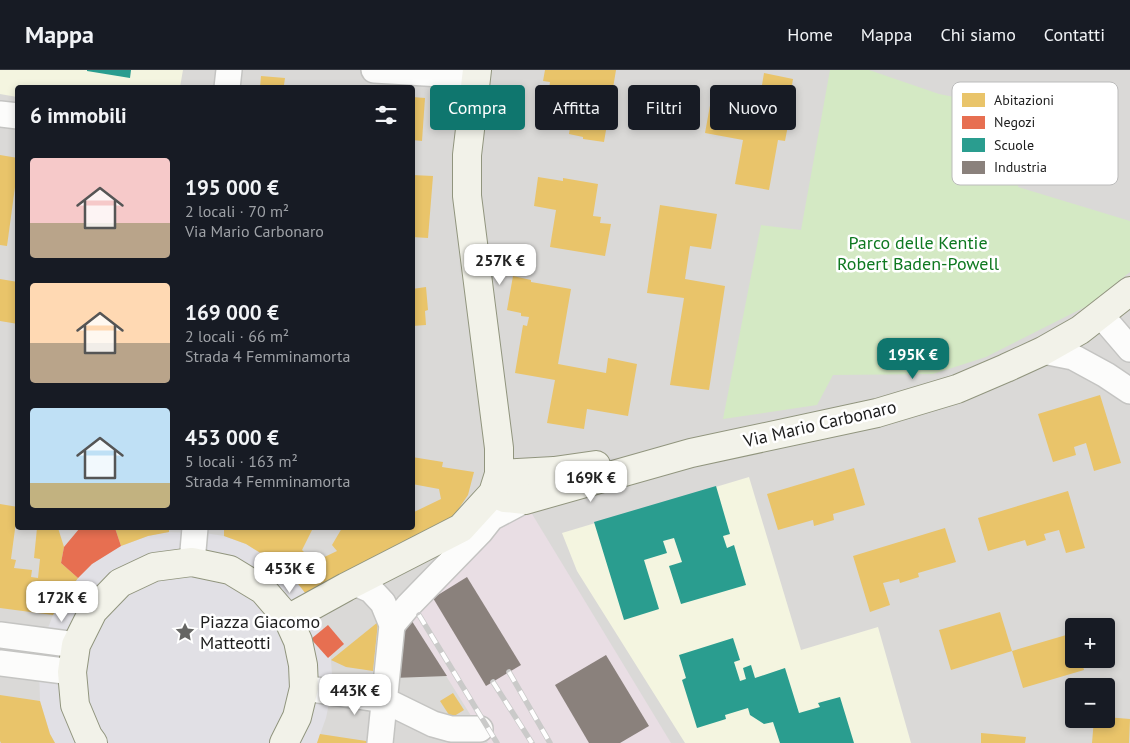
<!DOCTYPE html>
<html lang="it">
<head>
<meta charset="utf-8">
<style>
	:root { --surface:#171b24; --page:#242831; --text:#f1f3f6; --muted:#9ea1a6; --line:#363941; --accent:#0f766e }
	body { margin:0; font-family:"PT Sans",sans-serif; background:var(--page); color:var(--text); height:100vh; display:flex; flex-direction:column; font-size:19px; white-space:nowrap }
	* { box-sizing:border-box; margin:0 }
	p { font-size:16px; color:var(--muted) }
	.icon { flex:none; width:28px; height:28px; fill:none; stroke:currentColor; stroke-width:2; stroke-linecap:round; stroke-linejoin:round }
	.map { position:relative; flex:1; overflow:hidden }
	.panel { position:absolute; left:15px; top:15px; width:400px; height:445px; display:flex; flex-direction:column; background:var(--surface); border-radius:5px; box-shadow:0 2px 8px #0003 }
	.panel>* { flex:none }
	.guide { position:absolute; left:430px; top:15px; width:475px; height:45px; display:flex; gap:10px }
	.controls { position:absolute; left:1065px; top:548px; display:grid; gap:10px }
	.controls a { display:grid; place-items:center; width:50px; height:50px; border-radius:5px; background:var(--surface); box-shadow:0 2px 8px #0003; font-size:25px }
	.price { position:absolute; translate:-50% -42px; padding:0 11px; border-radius:10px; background:#fff; color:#222; font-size:16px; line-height:32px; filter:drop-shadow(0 1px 2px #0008) }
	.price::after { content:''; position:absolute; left:50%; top:30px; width:15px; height:11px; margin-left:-8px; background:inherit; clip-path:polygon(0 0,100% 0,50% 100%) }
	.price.active { background:var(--accent); color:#fff }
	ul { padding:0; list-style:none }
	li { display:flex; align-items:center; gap:15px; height:125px; padding:0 15px }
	li span { display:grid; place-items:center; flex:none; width:140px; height:100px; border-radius:5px; color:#555 }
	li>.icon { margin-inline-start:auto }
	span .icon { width:60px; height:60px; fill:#fffc; stroke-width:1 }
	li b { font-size:21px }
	h2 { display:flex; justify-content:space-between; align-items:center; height:60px; padding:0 15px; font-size:21px }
	.chip { padding:0 18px; border-radius:5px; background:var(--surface); box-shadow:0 2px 8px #0003; font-size:18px; line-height:45px }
	.chip.active { background:var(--accent); color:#fff }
	header { display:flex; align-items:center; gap:30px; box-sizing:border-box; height:70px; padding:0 25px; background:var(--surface); border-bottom:1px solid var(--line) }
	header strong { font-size:24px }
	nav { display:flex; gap:28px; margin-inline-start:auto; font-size:18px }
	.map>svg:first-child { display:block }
	.residential { fill:#dad9d7; fill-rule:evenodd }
	.industrial { fill:#e9dee4 }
	.education { fill:#f4f5e0 }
	.grass { fill:#d4e9c4 }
	.plaza { fill:#e1e0e5 }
	.homes { fill:#e9c46a }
	.shops { fill:#e76f51 }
	.schools { fill:#2a9d8f }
	.industry { fill:#8a817c }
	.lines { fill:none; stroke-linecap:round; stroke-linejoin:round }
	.street-casing { stroke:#c4c4c2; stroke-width:28 }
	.secondary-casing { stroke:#91957e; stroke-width:30 }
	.street { stroke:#fcfcfb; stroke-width:25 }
	.secondary { stroke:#f2f2e9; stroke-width:28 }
	.rail-casing { stroke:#cacac9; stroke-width:5.5 }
	.rail { stroke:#fff; stroke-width:4; stroke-dasharray:11; stroke-linecap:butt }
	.labels { text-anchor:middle; stroke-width:5; stroke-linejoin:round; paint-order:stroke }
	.park-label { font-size:18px; fill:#0e7820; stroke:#fff }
	.street-label { font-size:18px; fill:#1d1d1d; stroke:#fff }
	.poi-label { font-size:18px; fill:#1d1d1d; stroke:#fff; text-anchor:start }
	.key { fill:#fff; stroke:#bbb; stroke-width:1 }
	.key-label { font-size:14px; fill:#1d1d1d }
</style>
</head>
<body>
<header>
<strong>Mappa</strong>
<nav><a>Home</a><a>Mappa</a><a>Chi siamo</a><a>Contatti</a></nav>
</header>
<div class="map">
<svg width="1130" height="673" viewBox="0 0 1130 673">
	<rect width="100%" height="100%" fill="#ebeae6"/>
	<!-- residential -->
	<path class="residential" d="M0 0H1130V673H0ZM18 18H412V458H18ZM1074 556H1106V589H1074ZM1074 616H1106V649H1074Z"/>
	<!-- industrial -->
	<polygon class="industrial" points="529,439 671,673 488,673 408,545 511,446"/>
	<!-- education -->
	<g class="education">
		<polygon points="0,0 183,0 180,17 18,18 17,27 0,24"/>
		<polygon points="749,407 801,580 878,557 911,673 685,673 577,501 562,463"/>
	</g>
	<!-- grass -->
	<polygon class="grass" points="830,0 869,0 939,24 1030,42 1018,117 1130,151 1130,202 1087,236 986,287 933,304 833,305 817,335 723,349 761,155 801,160"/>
	<!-- plaza -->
	<polygon class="plaza" points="169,462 194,463 205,463 224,466 246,474 272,490 295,510 306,524 313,535 321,553 327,571 331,590 332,605 331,623 326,648 317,673 55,673 50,664 40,631 39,598 43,571 53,545 59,534 78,508 92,494 121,476 148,466"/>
	<!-- homes -->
	<g class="homes">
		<polygon points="545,0 616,0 604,72 583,69 583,67 569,64 574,31 548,27 550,12 543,11"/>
		<polygon points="764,3 793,9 786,50 789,50 785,71 778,70 769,120 735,114 743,70 705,63 711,30 758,39"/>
		<polygon points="261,6 285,8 284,15 293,16 293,18 260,18"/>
		<polygon points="412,27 425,28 422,71 412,70"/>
		<polygon points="0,85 18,88 18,95 7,176 0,175"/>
		<polygon points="412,105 433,106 428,168 412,167"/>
		<polygon points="538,107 563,111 563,108 598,114 593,146 601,147 600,153 611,154 605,186 550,177 556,140 534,136"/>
		<polygon points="660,135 717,144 711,179 690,176 685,209 725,216 709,320 670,315 684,228 647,223"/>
		<polygon points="513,206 531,210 531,212 571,219 558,294 606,303 608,288 637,294 628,346 587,339 584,359 547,353 555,310 515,303 523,255 527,256 529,247 521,246 521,243 507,240"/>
		<polygon points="0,209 18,212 18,254 0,251"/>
		<polygon points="426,217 428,240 425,241 426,255 412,256 412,219"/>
		<polygon points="1100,325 1121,393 1094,401 1086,373 1074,377 1076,385 1053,392 1038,344"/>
		<polygon points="412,387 443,392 442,397 474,402 468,425 451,450 306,524 295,510 272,490 246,474 224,466 224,458 313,458 302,480 314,492 337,481 332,475 342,458 412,458 412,443 441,429 439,419 412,414"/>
		<polygon points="854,398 865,435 833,444 834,450 814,456 813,450 778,460 767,424"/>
		<polygon points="1068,421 1085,478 1066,483 1059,460 1044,464 1046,470 1027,476 1025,470 988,481 978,448"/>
		<polygon points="0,434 18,437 11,489 16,490 14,498 32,500 31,507 38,508 40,489 34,488 37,458 58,458 64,477 61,493 78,508 59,534 53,545 0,538"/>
		<polygon points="115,458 169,458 169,462 148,466 121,476"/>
		<polygon points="945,458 956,492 918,503 919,507 900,513 899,509 883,513 890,535 870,542 853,486"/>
		<polygon points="1000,542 1012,581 951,600 939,560"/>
		<polygon points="378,552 373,601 346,597 331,590"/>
		<polygon points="1073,563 1074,589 1081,589 1084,600 1023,618 1012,581"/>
		<polygon points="453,623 464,640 451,648 440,631"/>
		<polygon points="0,625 40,631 50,664 55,673 1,673 0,671"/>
		<polygon points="1106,647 1130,649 1129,673 1092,673 1094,649 1106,649"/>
		<polygon points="981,663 1026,667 1025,673 981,673"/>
		<polygon points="320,664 366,671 366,673 317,673"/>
	</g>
	<!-- shops -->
	<g class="shops">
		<polygon points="77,458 115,458 121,476 92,494 78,508 61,493 64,477 79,459"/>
		<polygon points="328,555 344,574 328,588 311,569"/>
	</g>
	<!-- schools -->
	<g class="schools">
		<polygon points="87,0 131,0 130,8 87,1"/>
		<polygon points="716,416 730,464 723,466 727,478 734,475 746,515 681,534 669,496 682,492 674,468 663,471 667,483 644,490 659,539 624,550 594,452"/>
		<polygon points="733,568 740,590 734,592 740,611 746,609 743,598 751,595 755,608 785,598 799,643 820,637 818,633 840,627 854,673 780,673 773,652 764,654 750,645 748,638 725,645 726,649 697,658 682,610 686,608 679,585"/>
	</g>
	<!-- industry -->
	<g class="industry">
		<polygon points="467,507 521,595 486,616 433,528"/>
		<polygon points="408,545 447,606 393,608 399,556"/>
		<polygon points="606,585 649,656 620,673 589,673 555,615"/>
	</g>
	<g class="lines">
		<defs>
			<g id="street">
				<polyline points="374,0 476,6"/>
				<polyline points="227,18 229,0"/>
				<polyline points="0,44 18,46"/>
				<polyline points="1100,244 1130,279"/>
				<polyline points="1043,281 1073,287 1106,305 1130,321"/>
				<polyline points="192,492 195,458"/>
				<polyline points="355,513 371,520 383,533 392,555 380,673"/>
				<polyline points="392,555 408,536 480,462 491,448 525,430"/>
				<polyline points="0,565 76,575"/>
				<polyline points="0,593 72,602"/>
				<polyline points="304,618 384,630 433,654 451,659 480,659"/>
			</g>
			<g id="secondary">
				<polyline points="499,404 554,401 596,395"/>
				<polyline points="493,423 505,428 525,430 691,383 877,343 957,319 1006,298 1043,281 1080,260 1130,221"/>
				<polyline points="288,549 346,517 461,458 493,423 499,404 499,378 467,126 467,85 477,0"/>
				<polyline points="93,673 88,666 75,635 72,602 76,575 93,541 120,513 154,497 192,492 230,500 263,520 288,549 298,571 303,595 304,618 297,647 284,673"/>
			</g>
		</defs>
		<!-- street casing -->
		<use href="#street" class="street-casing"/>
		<!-- secondary casing -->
		<use href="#secondary" class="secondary-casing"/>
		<!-- street -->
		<use href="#street" class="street"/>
		<!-- secondary -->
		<use href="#secondary" class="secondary"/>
		<defs>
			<g id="rail">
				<polyline points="419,545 497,673"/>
				<polyline points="509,602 550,673"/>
				<polyline points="493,612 532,673"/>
			</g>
		</defs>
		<!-- rail casing -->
		<use href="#rail" class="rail-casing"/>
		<!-- rail -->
		<use href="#rail" class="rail"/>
	</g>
	<!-- icons -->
	<defs>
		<symbol id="sight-bare" viewBox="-9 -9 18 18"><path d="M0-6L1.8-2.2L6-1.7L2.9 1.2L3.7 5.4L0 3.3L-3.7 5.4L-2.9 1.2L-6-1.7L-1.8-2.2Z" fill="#656563" stroke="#fff" stroke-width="2.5" paint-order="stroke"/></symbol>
	</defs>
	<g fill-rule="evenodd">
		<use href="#sight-bare" x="171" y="548" width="28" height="28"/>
	</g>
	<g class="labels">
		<!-- park labels -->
		<g class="park-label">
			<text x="918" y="179">Parco delle Kentie<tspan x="918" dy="21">Robert Baden-Powell</tspan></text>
		</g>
		<!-- street labels -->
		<g class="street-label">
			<text transform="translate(820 354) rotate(-13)" y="6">Via Mario Carbonaro</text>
		</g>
		<!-- poi labels -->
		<g class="poi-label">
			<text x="200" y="558">Piazza Giacomo<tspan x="200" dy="21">Matteotti</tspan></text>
		</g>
	</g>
	<!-- legend -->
	<rect x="952" y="12" width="166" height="103" rx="8" class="key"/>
	<rect x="962" y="23" width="23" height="14" fill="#e9c46a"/>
	<rect x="962" y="46" width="23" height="13" fill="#e76f51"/>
	<rect x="962" y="68" width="23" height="14" fill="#2a9d8f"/>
	<rect x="962" y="91" width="23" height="13" fill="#8a817c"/>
	<g class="key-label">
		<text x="994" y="35">Abitazioni</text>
		<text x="994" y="57">Negozi</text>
		<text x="994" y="80">Scuole</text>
		<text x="994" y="102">Industria</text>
	</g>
</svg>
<div class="controls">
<a>+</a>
<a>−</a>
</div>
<b class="price" style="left:500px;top:216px">257K €</b>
<b class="price active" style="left:913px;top:310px">195K €</b>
<b class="price" style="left:591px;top:433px">169K €</b>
<b class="price" style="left:290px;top:524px">453K €</b>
<b class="price" style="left:62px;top:553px">172K €</b>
<b class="price" style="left:355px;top:646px">443K €</b>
<div class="guide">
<a class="chip active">Compra</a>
<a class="chip">Affitta</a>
<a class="chip">Filtri</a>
<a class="chip">Nuovo</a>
</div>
<section class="panel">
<h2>6 immobili<svg class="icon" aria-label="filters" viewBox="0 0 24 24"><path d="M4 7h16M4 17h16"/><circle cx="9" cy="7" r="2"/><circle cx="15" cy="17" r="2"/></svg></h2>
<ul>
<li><span style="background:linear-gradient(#f6c9c9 65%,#b9a48a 0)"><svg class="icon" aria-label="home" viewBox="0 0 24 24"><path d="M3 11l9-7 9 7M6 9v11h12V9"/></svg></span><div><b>195 000 €</b><p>2 locali · 70 m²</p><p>Via Mario Carbonaro</p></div></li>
<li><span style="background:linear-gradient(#ffd9b3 60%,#b9a48a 0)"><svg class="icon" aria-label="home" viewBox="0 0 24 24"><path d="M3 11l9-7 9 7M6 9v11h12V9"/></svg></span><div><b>169 000 €</b><p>2 locali · 66 m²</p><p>Strada 4 Femminamorta</p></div></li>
<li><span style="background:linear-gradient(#bfe0f5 75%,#c2b280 0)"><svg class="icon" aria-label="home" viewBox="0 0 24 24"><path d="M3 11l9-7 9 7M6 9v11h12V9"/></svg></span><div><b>453 000 €</b><p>5 locali · 163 m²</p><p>Strada 4 Femminamorta</p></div></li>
</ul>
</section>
</div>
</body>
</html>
